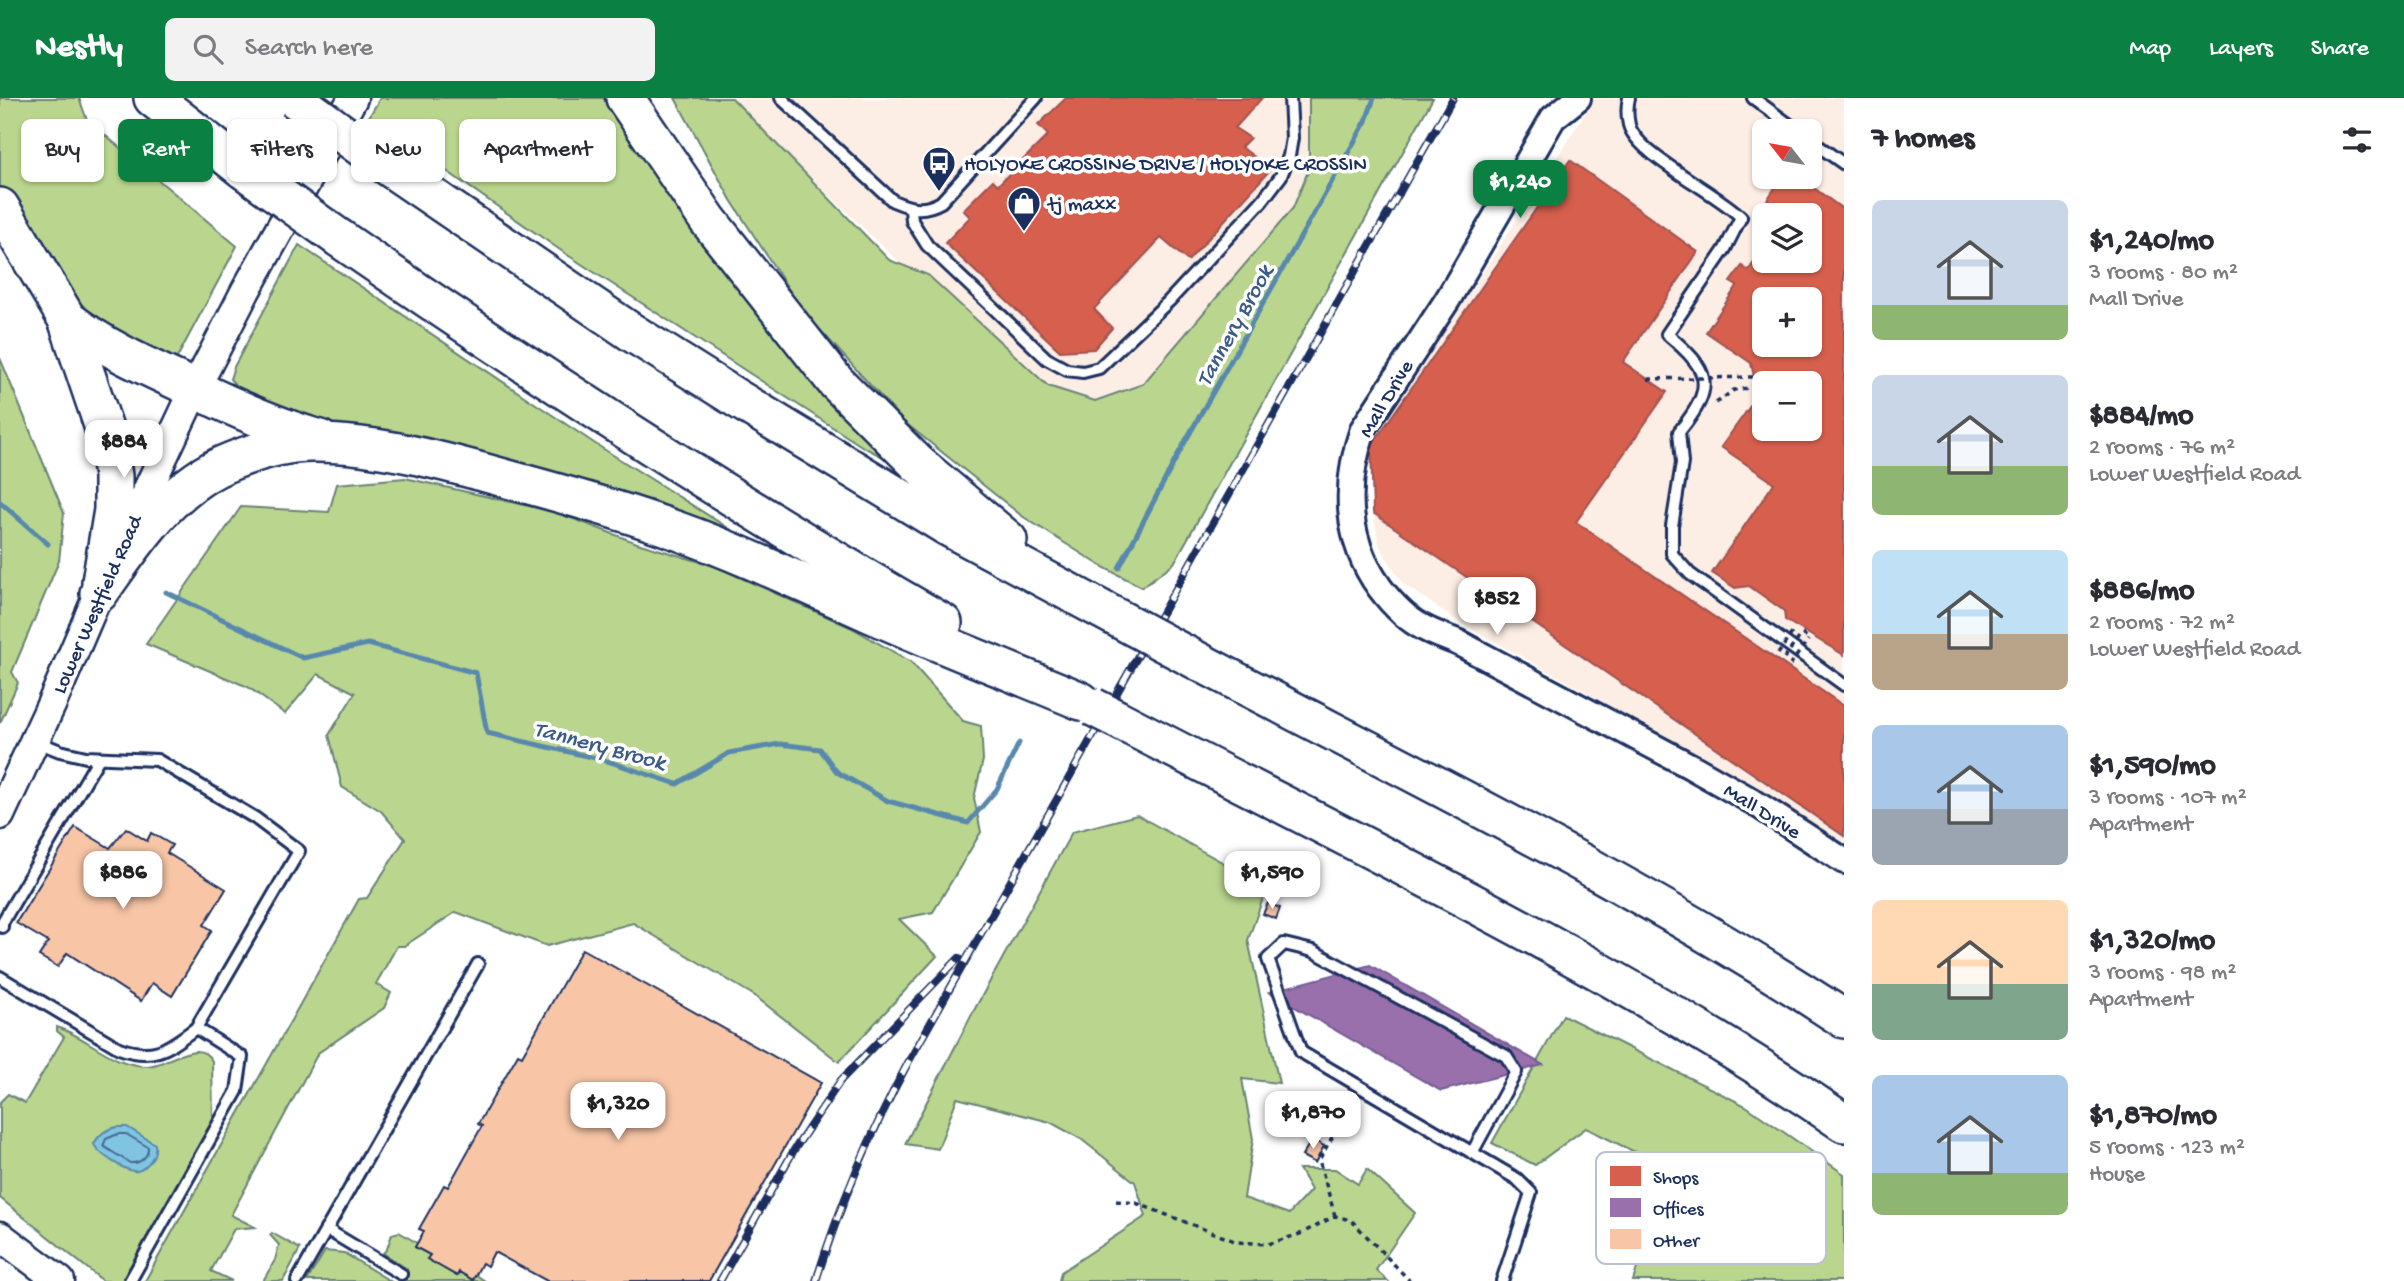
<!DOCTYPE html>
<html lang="en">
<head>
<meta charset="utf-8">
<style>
	:root { --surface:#fff; --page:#f2f2f3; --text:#2b2b33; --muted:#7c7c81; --accent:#0b8043 }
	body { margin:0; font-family:"Gochi Hand",sans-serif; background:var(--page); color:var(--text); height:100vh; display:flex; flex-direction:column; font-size:26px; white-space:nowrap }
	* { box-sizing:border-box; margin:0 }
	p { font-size:23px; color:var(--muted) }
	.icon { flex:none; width:38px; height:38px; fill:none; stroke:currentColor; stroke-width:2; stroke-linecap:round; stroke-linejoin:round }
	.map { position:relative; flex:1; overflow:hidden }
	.sheet { display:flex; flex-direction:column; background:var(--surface); width:560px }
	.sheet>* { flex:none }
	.top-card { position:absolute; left:21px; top:21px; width:665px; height:63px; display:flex; gap:14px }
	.needle { width:46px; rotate:301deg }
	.fabs { position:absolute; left:1752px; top:21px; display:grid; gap:14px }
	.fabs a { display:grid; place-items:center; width:70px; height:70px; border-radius:10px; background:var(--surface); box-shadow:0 2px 5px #0004; font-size:35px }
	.price { position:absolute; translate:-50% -60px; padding:0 16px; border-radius:14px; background:#fff; color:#222; font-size:23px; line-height:46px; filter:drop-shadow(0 2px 4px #0008) }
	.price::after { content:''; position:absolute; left:50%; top:42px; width:21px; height:16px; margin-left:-10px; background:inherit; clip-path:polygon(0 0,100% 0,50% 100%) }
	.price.active { background:var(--accent); color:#fff }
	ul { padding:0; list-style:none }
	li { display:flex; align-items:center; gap:21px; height:175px; padding:0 28px }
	li span { display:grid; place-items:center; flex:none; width:196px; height:140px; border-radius:10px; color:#555 }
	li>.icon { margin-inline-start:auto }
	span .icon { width:84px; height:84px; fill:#fffc; stroke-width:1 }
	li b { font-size:30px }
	h2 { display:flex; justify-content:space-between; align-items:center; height:84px; padding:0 28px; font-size:30px }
	.chip { padding:0 24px; border-radius:10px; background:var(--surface); box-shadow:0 2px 5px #0004; font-size:24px; line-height:63px }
	.chip.active { background:var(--accent); color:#fff }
	header { display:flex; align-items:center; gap:42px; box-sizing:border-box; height:98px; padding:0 35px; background:var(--accent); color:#fff }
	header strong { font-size:33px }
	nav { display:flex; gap:38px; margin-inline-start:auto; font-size:24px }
	.search { width:490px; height:63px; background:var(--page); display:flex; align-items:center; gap:18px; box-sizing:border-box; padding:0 24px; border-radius:10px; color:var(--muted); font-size:26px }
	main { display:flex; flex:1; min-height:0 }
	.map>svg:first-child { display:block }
	.built { fill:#fdeee5; fill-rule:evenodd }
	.green { fill:#bad68e; stroke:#6a8276; stroke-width:2 }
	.water { fill:#81c4e2; stroke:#5888ad; stroke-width:2 }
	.shops { fill:#d6604d; stroke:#9e5152; stroke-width:2; fill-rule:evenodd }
	.offices { fill:#9970ab; stroke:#735c94; stroke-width:2 }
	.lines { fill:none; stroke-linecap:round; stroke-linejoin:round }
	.shore { stroke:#446b93; stroke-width:2 }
	.stream { stroke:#5888ad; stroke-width:5 }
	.building { fill:#f8c6a7; stroke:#1b2f5e; stroke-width:2 }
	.service-casing { stroke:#1b2f5e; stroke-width:16 }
	.tertiary-casing { stroke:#1b2f5e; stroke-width:30 }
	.secondary-casing { stroke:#1b2f5e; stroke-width:33 }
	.motorway-casing { stroke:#1b2f5e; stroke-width:42 }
	.path { stroke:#1b2f5e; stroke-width:3.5; stroke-dasharray:5 5; stroke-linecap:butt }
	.service { stroke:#fff; stroke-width:10 }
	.tertiary { stroke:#fff; stroke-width:24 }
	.secondary { stroke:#fff; stroke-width:28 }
	.motorway { stroke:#fff; stroke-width:37 }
	.rail-casing { stroke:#1b2f5e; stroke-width:8 }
	.rail { stroke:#fff; stroke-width:5; stroke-dasharray:16; stroke-linecap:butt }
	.motorway-bridge-casing { stroke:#1b2f5e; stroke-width:42; stroke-linecap:butt }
	.path-bridge { stroke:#1b2f5e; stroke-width:3.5; stroke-dasharray:5 5; stroke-linecap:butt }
	.motorway-bridge { stroke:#fff; stroke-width:37 }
	.labels { text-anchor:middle; stroke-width:7; stroke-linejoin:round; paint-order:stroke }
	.poi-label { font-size:21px; fill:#1b2f5e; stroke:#fff; text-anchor:start }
	.street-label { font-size:21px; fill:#1b2f5e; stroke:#fff }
	.water-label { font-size:23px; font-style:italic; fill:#3a5c86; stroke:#fff }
	.key { fill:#fff; stroke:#bbc1cf; stroke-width:2 }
	.key-label { font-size:19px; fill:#1b2f5e }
</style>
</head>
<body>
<header>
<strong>Nestly</strong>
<div class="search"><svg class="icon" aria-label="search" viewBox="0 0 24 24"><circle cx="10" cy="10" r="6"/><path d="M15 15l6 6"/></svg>Search here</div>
<nav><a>Map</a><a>Layers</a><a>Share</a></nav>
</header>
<main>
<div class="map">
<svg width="1844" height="1183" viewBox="0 0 1844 1183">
	<rect width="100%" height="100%" fill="#fff"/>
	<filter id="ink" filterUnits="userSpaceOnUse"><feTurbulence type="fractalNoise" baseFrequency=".0143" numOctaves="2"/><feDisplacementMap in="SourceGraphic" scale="14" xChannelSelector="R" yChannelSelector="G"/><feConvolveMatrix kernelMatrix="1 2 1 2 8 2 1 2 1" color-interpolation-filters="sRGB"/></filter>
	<g filter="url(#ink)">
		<!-- built -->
		<g class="built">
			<polygon points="727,0 1324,0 1312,105 1092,348"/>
			<path d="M1595 0H1844V744L1586 594 1462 526 1403 486 1379 447 1373 415 1371 348ZM1764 33H1810V79H1764ZM1764 117H1810V163H1764ZM1764 201H1810V247H1764ZM1764 285H1810V331H1764Z"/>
		</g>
		<!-- green -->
		<g class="green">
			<polygon points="0,0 79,0 87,22 237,148 172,269 86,220 0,92"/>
			<polygon points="380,0 603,0 669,88 895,365 863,349 563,154 369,19"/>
			<polygon points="675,0 732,0 889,162 928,177 1048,288 1095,303 1143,286 1293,110 1309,71 1309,0 1433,0 1174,465 1142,489 1101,468 1022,418 903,323 802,212 731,102"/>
			<polygon points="299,147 594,345 785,466 293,321 243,295 230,281 234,269"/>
			<polygon points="0,260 64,415 59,463 12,574 18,585 0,625"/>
			<polygon points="405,380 555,414 637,445 717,469 852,530 911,564 963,623 981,628 983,662 974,700 981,734 933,814 899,821 937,858 839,964 755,898 633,825 547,848 456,814 404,848 397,848 376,886 391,895 384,910 318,955 231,1117 255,1129 234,1131 211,1173 232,1183 145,1183 359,801 367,800 405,741 381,713 342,689 329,637 355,595 318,576 285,616 248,589 146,546 241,409 329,414 337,386"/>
			<polygon points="1137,717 1267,789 1248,842 1279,985 1242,981 1253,1041 1244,1100 1289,1116 1311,1092 1299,1071 1335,1071 1358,1086 1367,1071 1415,1115 1376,1172 1388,1183 1059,1183 1061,1174 1146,1118 1135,1084 1081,1041 1050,1024 957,1000 938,1051 905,1046 972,916 1072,734"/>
			<polygon points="1563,917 1746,1008 1844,1076 1844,1183 1633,1183 1664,1087 1655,1064 1586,1030 1535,1067 1492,1045"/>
			<path d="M57 929C88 939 112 968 147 968 167 968 198 938 212 963L213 1022 123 1183H103L0 1100V1004L8 996 25 1005 64 939 57 933Z"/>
			<polygon points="399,1134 417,1145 415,1149 430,1157 428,1161 457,1178 459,1174 473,1182 476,1177 485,1183 405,1183 408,1177 407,1171 383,1155 387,1151 392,1136"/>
			<polygon points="272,1135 300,1151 283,1183 263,1183 275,1162 279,1147 270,1137"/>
			<polygon points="325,1153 344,1155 390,1183 307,1183"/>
		</g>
		<!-- water -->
		<path class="water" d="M117 1029H127L155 1046C156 1053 155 1057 151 1062 148 1067 142 1072 137 1073 127 1075 97 1055 94 1046 99 1036 106 1031 117 1029Z"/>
		<!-- shops -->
		<g class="shops">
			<polygon points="1066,0 1262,0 1235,30 1250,40 1241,49 1271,71 1188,163 1161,140 1094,211 1112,230 1094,251 1060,253 945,145 970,119 963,112 993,82 998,87 1048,37 1038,27"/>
			<polygon points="1570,62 1698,154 1623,264 1667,294 1576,424 1844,608 1844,738 1373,415 1371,348"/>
			<path d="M1782 79H1799L1844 112V557L1785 522 1784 513 1749 488 1735 490 1712 475 1774 385 1721 349 1758 297 1751 265 1706 234 1737 188 1730 184 1742 168 1748 173 1764 150V163H1810V117H1786L1787 115 1767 102ZM1764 201H1810V247H1764ZM1764 285H1810V331H1764Z"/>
		</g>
		<!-- offices -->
		<polygon class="offices" points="1370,867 1543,967 1441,993 1269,894"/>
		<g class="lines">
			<!-- shore -->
			<path class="shore" d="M118 1036H126L148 1049C149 1059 139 1066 130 1065L103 1048 106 1041Z"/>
			<!-- stream -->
			<g class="stream">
				<polyline points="0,404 48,446"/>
				<polyline points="1119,470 1181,351 1366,23 1374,0"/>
				<polyline points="166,494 303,560 368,546 476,575 487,635 604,662 677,686 729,655 780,646 820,651 837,674 888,703 968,725 997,691 1019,645"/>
			</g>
		</g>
		<!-- building -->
		<g class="building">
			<polygon points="75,729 110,750 126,730 147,743 151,735 172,747 167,755 226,791 204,827 212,832 172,898 152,885 141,903 67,855 58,869 39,858 48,844 16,825"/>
			<polygon points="1268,805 1280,810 1276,821 1263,816"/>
			<polygon points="582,851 821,985 709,1183 547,1183 494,1154 487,1168 482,1165 473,1182 459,1174 457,1178 427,1161 430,1157 415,1149 424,1133 419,1131 444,1087 448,1089 482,1028 478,1026 518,956 522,958"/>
			<polygon points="1312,1041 1324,1048 1315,1065 1302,1058"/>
		</g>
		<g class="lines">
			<defs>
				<g id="service">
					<path d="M781 0 893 103C912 111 923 114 941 104L1036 0"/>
					<path d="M1629 0C1627 8 1627 18 1629 27 1637 57 1716 94 1741 119L1725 151 1667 236C1711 273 1716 288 1679 334L1682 365 1672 428V456L1690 476 1844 587"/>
					<polyline points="1753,0 1798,33"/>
					<polyline points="1810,42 1844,66"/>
					<polyline points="911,111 912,123 927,147 1047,261 1067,272 1083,274 1099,270 1169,203 1262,103 1281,78 1289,58 1292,40 1290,0"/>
					<polyline points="35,643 60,653 86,659 157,662 255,720 299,753 196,930"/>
					<polyline points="2,829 2,825 99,660"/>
					<path d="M0 879 119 950C155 963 168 950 196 930L242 959 237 993 130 1183"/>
					<polyline points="1472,1055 1516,974 1506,958 1313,853 1284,846 1268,861 1301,954 1517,1081 1531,1095 1502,1183"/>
					<polyline points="326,1131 401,1176"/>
					<polyline points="297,1183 478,866"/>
				</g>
				<path id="tertiary" d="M1578 0 1553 20 1448 201 1363 331C1344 386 1345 442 1380 490 1392 506 1406 521 1424 530 1435 536 1448 540 1459 545L1692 669 1752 703 1844 763"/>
				<g id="secondary">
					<polyline points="0,717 52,605 99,495 195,291 246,192 353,0"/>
					<polyline points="0,1138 60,1183"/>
				</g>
				<g id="motorway">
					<polyline points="153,0 244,72"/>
					<polyline points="625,0 708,122 835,283 918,366 1008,442"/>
					<polyline points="380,63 631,234 736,300 948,429 1136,530"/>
					<polyline points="0,109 67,221 107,339 113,378 113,412 101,484"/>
					<path d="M339 140C536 276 736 407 943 525"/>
					<path d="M67 221C107 252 150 270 195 291 235 310 277 329 320 341"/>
					<path d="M99 495C135 444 172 386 232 363 257 353 286 345 312 345 374 344 451 365 511 382 567 397 623 413 678 433 745 457 809 488 874 517 942 547 1012 574 1081 603"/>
					<path d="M1162 544C1391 666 1627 778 1844 921"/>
					<path d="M1117 621C1362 749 1616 868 1844 1025"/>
				</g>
			</defs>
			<!-- service casing -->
			<use href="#service" class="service-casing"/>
			<!-- tertiary casing -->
			<use href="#tertiary" class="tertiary-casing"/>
			<!-- secondary casing -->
			<use href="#secondary" class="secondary-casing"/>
			<!-- motorway casing -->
			<use href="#motorway" class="motorway-casing"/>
			<!-- path -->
			<g class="path">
				<polyline points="1716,305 1734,292 1756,289"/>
				<polyline points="1802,536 1809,540 1808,542"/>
				<polyline points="1116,1103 1136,1105 1237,1144 1268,1146 1300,1136 1335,1118 1351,1122 1410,1183"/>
				<polyline points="1335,1118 1319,1062 1353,1003"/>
			</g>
			<!-- service -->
			<use href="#service" class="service"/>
			<!-- tertiary -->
			<use href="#tertiary" class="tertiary"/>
			<!-- secondary -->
			<use href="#secondary" class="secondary"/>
			<!-- motorway -->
			<use href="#motorway" class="motorway"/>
			<defs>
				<g id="rail">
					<polyline points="720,1183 794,1052 841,982 959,860"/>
					<path d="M816 1183C840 1106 871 1034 909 963L1453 0"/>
				</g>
			</defs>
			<!-- rail casing -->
			<use href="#rail" class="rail-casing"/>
			<!-- rail -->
			<use href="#rail" class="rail"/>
			<defs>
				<g id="motorway-bridge">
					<polyline points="294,0 380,63"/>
					<polyline points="244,72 339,140"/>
					<polyline points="1136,530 1162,544"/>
					<polyline points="1093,609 1117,621"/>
				</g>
			</defs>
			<!-- motorway-bridge casing -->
			<use href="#motorway-bridge" class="motorway-bridge-casing"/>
			<!-- path-bridge -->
			<g class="path-bridge">
				<polyline points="1648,281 1754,279"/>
				<polyline points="1778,556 1794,532"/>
				<polyline points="1784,560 1802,536"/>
				<polyline points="1790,567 1808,542"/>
			</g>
			<!-- motorway-bridge -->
			<use href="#motorway-bridge" class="motorway-bridge"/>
		</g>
	</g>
	<!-- icons -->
	<defs>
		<symbol id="bus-pin" viewBox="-11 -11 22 30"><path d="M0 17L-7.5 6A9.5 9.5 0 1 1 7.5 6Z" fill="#1b2f5e" stroke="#fff"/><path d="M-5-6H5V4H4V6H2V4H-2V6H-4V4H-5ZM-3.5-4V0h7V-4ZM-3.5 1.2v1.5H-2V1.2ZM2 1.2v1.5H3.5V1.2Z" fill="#fff"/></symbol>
		<symbol id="shop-pin" viewBox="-11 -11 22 30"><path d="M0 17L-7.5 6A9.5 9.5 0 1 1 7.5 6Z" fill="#1b2f5e" stroke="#fff"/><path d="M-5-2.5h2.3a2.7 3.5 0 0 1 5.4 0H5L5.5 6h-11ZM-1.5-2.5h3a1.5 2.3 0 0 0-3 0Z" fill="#fff"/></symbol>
	</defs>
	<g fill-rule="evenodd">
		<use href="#bus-pin" x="920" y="46" width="38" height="52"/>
		<use href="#shop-pin" x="1005" y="86" width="38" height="52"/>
	</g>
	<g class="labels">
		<!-- poi labels -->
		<g class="poi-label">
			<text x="964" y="72">HOLYOKE CROSSING DRIVE / HOLYOKE CROSSIN</text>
			<text x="1048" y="112">tj maxx</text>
		</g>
		<!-- street labels -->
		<g class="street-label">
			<text transform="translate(1385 300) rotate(-59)" y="7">Mall Drive</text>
			<text transform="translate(96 506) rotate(-66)" y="7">Lower Westfield Road</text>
			<text transform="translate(1763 712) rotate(32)" y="7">Mall Drive</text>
		</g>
		<!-- water labels -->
		<g class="water-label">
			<text transform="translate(1233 227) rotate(-61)" y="8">Tannery Brook</text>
			<text transform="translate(600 646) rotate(15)" y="8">Tannery Brook</text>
		</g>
	</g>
	<!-- legend -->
	<rect x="1596" y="1054" width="230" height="112" rx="10" class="key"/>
	<rect x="1610" y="1068" width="31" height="20" fill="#d6604d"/>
	<rect x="1610" y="1100" width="31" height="19" fill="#9970ab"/>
	<rect x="1610" y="1131" width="31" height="20" fill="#f8c6a7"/>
	<g class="key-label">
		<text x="1653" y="1085">Shops</text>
		<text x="1653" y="1116">Offices</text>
		<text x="1653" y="1148">Other</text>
	</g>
</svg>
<div class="fabs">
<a><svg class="needle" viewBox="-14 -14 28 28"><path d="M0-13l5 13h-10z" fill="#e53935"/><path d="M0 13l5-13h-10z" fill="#7c7c81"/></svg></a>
<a><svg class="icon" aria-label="layers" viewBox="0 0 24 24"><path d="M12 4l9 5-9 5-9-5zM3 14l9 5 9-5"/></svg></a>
<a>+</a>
<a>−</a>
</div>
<b class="price active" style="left:1520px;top:122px">$1,240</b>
<b class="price" style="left:124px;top:382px">$884</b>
<b class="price" style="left:1497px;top:539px">$852</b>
<b class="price" style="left:123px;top:813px">$886</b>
<b class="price" style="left:1272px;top:813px">$1,590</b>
<b class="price" style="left:618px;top:1044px">$1,320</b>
<b class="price" style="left:1313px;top:1053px">$1,870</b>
<div class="top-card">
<a class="chip">Buy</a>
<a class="chip active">Rent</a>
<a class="chip">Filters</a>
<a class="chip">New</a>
<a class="chip">Apartment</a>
</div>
</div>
<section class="sheet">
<h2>7 homes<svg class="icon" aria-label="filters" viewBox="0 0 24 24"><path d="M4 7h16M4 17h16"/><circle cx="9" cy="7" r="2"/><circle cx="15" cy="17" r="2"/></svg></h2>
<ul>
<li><span style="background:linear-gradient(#c9d6e8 75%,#8fb573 0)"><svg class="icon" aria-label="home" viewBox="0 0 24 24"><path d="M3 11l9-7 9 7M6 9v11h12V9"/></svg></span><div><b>$1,240/mo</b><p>3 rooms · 80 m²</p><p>Mall Drive</p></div></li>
<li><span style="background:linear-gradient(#c9d6e8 65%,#8fb573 0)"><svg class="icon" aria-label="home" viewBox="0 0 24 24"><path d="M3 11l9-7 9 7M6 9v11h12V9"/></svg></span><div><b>$884/mo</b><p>2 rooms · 76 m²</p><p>Lower Westfield Road</p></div></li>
<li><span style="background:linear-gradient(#bfe0f5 60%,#b9a48a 0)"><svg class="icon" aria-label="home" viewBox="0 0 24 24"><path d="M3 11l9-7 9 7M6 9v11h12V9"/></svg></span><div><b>$886/mo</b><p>2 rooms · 72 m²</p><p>Lower Westfield Road</p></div></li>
<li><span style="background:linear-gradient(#a9c7e8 60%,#9aa5b1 0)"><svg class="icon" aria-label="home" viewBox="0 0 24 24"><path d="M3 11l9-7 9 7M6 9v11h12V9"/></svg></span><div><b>$1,590/mo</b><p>3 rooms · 107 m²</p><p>Apartment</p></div></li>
<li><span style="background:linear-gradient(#ffd9b3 60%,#7fa58c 0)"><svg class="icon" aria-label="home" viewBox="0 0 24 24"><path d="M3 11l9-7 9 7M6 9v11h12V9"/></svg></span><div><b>$1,320/mo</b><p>3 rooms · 98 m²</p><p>Apartment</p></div></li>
<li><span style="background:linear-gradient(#a9c7e8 70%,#8fb573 0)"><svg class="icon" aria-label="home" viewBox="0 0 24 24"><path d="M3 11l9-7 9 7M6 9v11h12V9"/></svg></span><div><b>$1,870/mo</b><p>5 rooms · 123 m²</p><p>House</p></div></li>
</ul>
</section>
</main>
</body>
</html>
